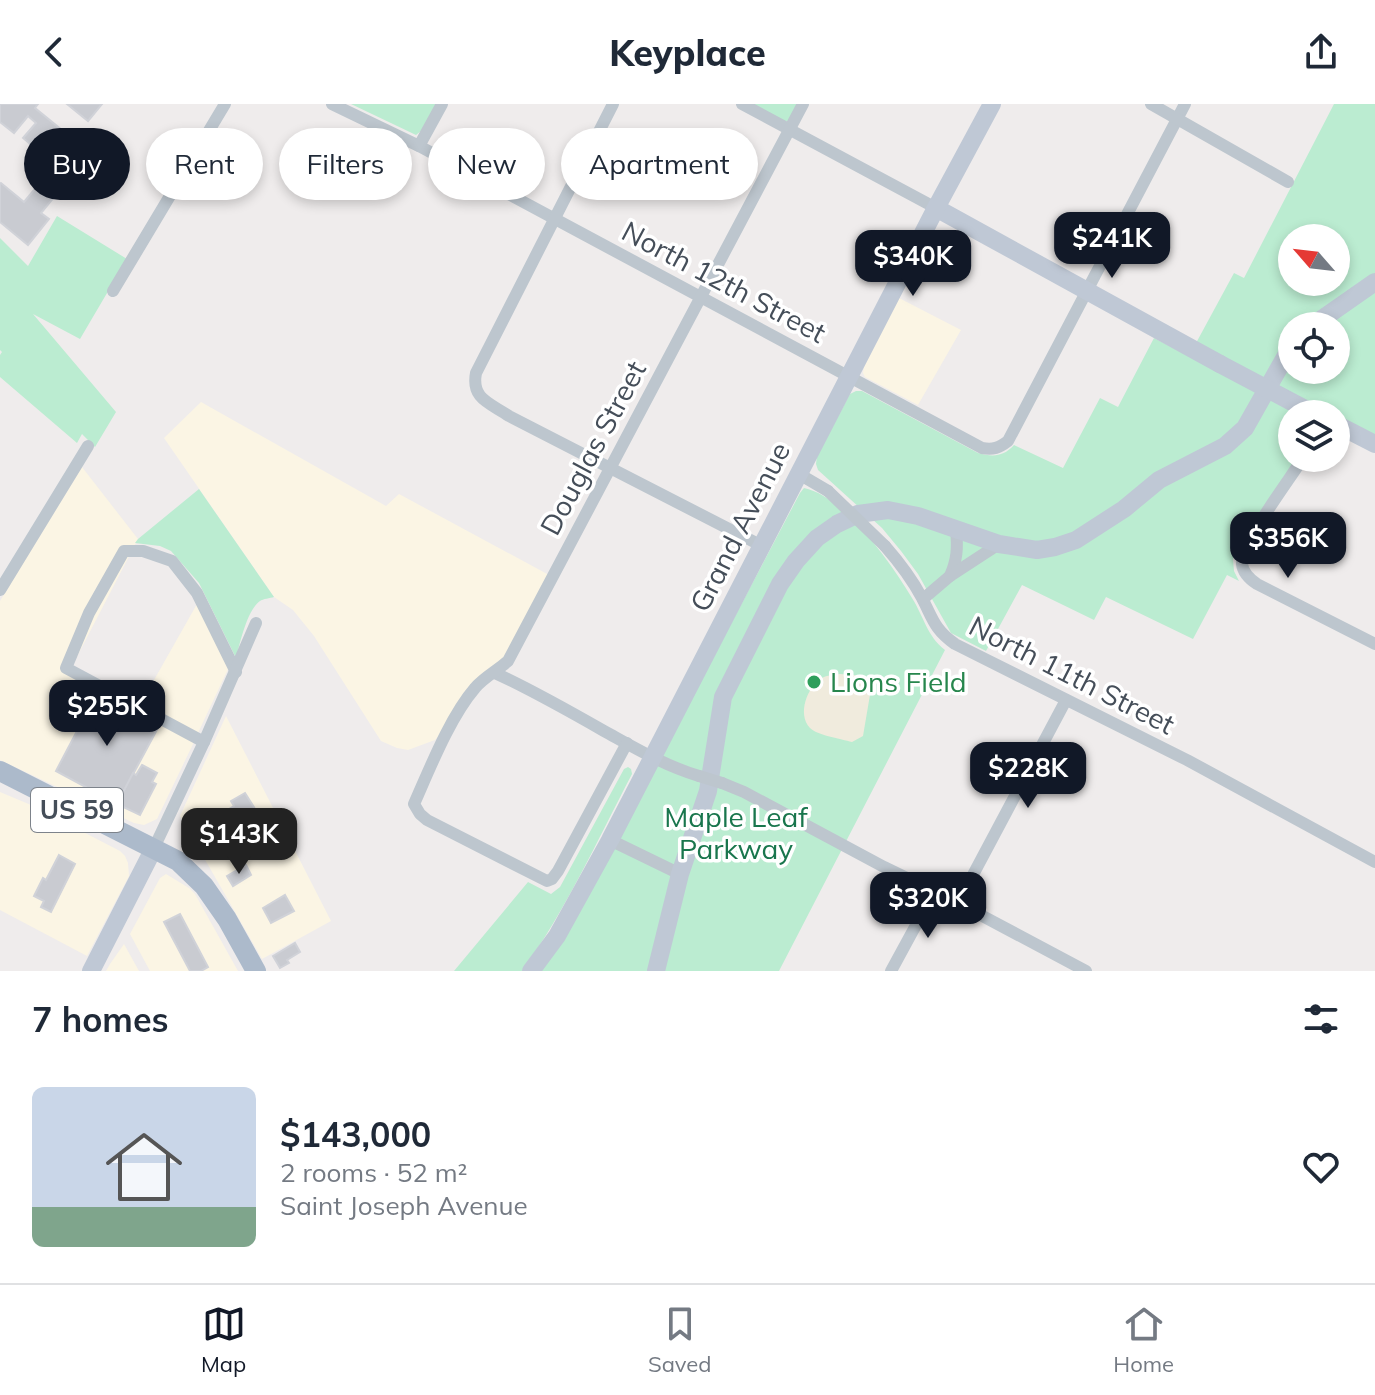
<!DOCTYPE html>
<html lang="en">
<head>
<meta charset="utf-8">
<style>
	:root { --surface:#fff; --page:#f2f2f3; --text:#1f2937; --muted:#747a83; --line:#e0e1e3; --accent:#111827 }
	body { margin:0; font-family:Mulish,sans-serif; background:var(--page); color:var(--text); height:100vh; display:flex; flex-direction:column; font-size:30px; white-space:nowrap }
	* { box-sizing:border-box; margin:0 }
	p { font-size:26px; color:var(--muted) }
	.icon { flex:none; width:44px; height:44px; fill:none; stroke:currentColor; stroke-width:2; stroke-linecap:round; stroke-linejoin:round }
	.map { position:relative; height:867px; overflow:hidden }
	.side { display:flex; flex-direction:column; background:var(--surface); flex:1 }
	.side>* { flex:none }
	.banner { position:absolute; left:24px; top:24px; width:800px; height:72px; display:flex; gap:16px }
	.needle { width:52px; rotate:298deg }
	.tools { position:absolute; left:1278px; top:120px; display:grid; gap:16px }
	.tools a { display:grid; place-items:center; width:72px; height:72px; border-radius:50%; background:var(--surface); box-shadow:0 4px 12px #0003; font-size:40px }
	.price { position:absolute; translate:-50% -68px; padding:0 18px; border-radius:16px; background:var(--accent); color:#fff; font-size:26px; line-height:52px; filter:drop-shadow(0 2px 4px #0008) }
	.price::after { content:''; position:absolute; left:50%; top:48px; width:24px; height:18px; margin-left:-12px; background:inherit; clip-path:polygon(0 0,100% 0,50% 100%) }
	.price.on { background:#222; color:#fff }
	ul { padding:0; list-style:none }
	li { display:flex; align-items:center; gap:24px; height:200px; padding:0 32px }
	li+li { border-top:2px solid var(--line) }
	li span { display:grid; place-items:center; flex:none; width:224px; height:160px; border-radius:12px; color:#555 }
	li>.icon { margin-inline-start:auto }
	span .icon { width:96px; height:96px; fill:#fffc; stroke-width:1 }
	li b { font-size:34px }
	h2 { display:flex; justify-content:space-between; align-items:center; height:96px; padding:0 32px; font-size:34px }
	.pill { padding:0 28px; border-radius:36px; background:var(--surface); box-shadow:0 4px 12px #0003; font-size:28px; line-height:72px }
	.pill.on { background:var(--accent); color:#fff }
	header { display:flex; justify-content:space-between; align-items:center; height:104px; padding:0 32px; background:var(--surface); font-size:36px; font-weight:800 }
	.tabs { display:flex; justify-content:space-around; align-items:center; height:112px; border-top:2px solid var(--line); background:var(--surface); font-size:22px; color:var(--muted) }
	.tabs a { display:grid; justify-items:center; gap:4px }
	.tabs .on { color:var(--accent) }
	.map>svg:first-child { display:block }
	.commercial { fill:#fbf5e4 }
	.green { fill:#bbecd1; fill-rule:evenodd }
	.sand { fill:#f0ebdd }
	.building { fill:#c9cbd1; stroke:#d0d2d8; stroke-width:2 }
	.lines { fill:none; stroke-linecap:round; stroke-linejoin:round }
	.street { stroke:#bdc6ce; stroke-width:12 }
	.secondary { stroke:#bfc8d5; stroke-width:18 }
	.primary { stroke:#acbacb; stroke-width:20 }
	.street-bridge { stroke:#bdc6ce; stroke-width:12 }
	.secondary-bridge { stroke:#bfc8d5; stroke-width:18 }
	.leisure-dot { fill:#2e9e5b; stroke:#fff; stroke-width:3 }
	.labels { text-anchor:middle; stroke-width:7; stroke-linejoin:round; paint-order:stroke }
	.shield { fill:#fff; stroke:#7d838b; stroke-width:2 }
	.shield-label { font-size:26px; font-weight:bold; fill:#454e59 }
	.street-label { font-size:28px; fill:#454e59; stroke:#fff }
	.leisure-label { font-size:28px; fill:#27864d; stroke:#fff; text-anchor:start }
	.park-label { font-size:28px; fill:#19764d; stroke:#fff }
</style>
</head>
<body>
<header><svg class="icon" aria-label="back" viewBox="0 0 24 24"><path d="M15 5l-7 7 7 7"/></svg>Keyplace<svg class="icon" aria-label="share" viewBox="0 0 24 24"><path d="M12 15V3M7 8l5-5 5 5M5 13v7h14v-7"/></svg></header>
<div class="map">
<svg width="1375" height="867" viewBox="0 0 1375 867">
	<rect width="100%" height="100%" fill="#efecec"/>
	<!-- commercial -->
	<g class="commercial">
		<polygon points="899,194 961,226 918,301 865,273 863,269 864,263"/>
		<polygon points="201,298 386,402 399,390 549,471 503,557 435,636 408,646 397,644 381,637 314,532 293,506 274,493 164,334"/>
		<polygon points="82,363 138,435 68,570 194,638 157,715 144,721 134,719 0,656 0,497"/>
		<polygon points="197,500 229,563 198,629 141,599"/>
		<polygon points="226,612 331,817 262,855 180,712"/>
		<polygon points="0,688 31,701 120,747 125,752 128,759 129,772 87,852 0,806"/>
		<polygon points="166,770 189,784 195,790 238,867 150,867 130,830 160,774"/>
		<polygon points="124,840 139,867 106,867 110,860"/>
	</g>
	<!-- green -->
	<g class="green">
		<polygon points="351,0 437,0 421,27 416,31"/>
		<polygon points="750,0 798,0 790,16 784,18"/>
		<path d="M1334 0H1375V332L1328 307 1325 310H1292V354H1297L1233 455 1234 467 1239 477 1227 471 1193 535 1106 493 1094 516 1022 481 986 547 951 529 918 470 901 447 882 424 818 366 816 360 817 352 850 290 856 287H862L978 349C993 353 1003 353 1014 341L1063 364 1100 294 1118 303 1154 234 1189 252 1234 169 1244 174ZM1292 134H1336V178H1292ZM1292 222H1336V266H1292Z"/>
		<polygon points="57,112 127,155 80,235 33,210 116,308 95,343 82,330 77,339 0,273 0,251 2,248 0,246 0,134 28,162"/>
		<path d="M804 384C844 392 892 460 912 494 924 513 927 532 945 546L779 867H539L583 800 800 389Z"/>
		<path d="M199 385 274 493C270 494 263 495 260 497 247 506 240 539 236 554L199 479 171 447 160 442 135 439 138 435Z"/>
		<path d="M628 663 631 665 632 670C597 737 566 806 522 867H454L528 778 551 790 560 783 624 665Z"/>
	</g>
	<!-- sand -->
	<path class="sand" d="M840 570 854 571 872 579 863 632 852 638C841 635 817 631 810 624 797 610 807 583 822 574 827 571 834 571 840 570Z"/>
	<!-- building -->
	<g class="building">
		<polygon points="0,0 38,0 35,4 84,44 63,70 69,75 41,109 49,115 28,141 0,118 0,80 1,79 24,98 55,61 23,34 36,19 28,12 14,29 0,18"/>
		<polygon points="67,0 102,0 88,17"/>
		<polygon points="97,589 159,622 117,700 56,667"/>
		<polygon points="142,661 157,669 152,678 156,680 140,711 117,700 133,669 136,671"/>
		<polygon points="245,689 262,716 242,728 229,705 234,702 231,697"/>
		<polygon points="59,751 75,760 51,808 41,803 44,797 34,792 43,774 46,776"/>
		<polygon points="246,761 251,771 233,782 227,772"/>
		<polygon points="285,791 294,807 271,819 263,804"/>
		<polygon points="180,810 208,863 201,867 190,867 164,818"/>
		<polygon points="295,839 300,848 287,856 289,859 280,864 273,852"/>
	</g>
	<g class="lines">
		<!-- street -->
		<g class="street">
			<path d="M332 0 419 42 982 344C993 346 999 344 1008 337L1185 0"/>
			<path d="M613 0 476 269C471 295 490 299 509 312L762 442"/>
			<polyline points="742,0 936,104"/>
			<polyline points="1151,0 1288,78"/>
			<polyline points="419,42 442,0"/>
			<polyline points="113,187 225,0"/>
			<path d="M1303 354C1290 375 1241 439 1242 460 1243 469 1251 476 1257 480L1375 540"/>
			<polyline points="799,370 828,387"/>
			<path d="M885 442C899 458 912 475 922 494 933 515 934 525 955 540L1187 656 1375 758"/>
			<path d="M950 472C957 456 958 444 956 426"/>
			<polyline points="0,486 88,342"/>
			<polyline points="923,495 950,472 999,440"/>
			<path d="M495 569C532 586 569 607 604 627 635 644 665 662 699 672"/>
			<polyline points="204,638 66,564 89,509 124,447 143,447 172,457 197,489 236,568"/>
			<path d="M627 639 558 767 552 775 547 777 427 716 420 710 414 700C430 664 450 613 475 584 483 574 498 566 508 557L803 0"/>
			<polyline points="722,679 744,688 884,763 958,799 1086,867"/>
			<polyline points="610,736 680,770"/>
			<polyline points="154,744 204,638 256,519"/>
			<polyline points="958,799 1066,596"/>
			<polyline points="891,867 934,788"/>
		</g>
		<!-- secondary -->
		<g class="secondary">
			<polyline points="936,104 1220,260"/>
			<polyline points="1312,222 1375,178"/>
			<polyline points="1336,320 1375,340"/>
			<polyline points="91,867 154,744"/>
			<polyline points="531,867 557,832 610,736 936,104 992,0"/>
			<polyline points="656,867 680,770 708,687 723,593 780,480 796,457 817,434 837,420 858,410 888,406 918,412 999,440 1037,446 1055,443 1076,436 1124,405 1159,376 1225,342 1245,324 1292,241"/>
		</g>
		<!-- primary -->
		<polyline class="primary" points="0,667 178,757 204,782 227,815 256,867"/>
		<!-- street-bridge -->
		<g class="street-bridge">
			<polyline points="828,387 885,442"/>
			<polyline points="699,672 722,679"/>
		</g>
		<!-- secondary-bridge -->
		<polyline class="secondary-bridge" points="1220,260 1307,306"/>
	</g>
	<!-- markers -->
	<circle class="leisure-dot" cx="814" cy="578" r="8"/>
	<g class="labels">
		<!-- shield labels -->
		<rect class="shield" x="31" y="684" width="92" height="44" rx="6"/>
		<g class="shield-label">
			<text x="77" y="715">US 59</text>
		</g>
		<!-- street labels -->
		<g class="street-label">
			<text transform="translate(724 178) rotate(28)" y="10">North 12th Street</text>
			<text transform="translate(593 344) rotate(-62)" y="10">Douglas Street</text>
			<text transform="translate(740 423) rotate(-63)" y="10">Grand Avenue</text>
			<text transform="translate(1072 571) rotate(27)" y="10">North 11th Street</text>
		</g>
		<!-- leisure labels -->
		<g class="leisure-label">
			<text x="830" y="588">Lions Field</text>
		</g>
		<!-- park labels -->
		<g class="park-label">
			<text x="736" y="723">Maple Leaf<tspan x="736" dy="32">Parkway</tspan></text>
		</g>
	</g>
</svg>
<div class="tools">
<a><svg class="needle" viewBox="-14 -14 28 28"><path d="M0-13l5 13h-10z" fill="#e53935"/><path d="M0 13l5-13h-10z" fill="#747a83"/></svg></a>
<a><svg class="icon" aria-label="locate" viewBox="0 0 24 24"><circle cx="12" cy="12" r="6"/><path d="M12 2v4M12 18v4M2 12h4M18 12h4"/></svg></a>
<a><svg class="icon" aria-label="layers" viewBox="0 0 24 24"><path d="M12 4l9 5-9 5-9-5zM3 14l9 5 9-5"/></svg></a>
</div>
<b class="price" style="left:1112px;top:176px">$241K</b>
<b class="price" style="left:913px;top:194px">$340K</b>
<b class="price" style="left:1288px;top:476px">$356K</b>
<b class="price" style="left:107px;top:644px">$255K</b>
<b class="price" style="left:1028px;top:706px">$228K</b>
<b class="price on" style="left:239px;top:772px">$143K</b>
<b class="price" style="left:928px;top:836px">$320K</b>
<div class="banner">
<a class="pill on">Buy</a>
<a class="pill">Rent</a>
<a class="pill">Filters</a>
<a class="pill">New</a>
<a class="pill">Apartment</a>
</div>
</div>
<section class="side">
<h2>7 homes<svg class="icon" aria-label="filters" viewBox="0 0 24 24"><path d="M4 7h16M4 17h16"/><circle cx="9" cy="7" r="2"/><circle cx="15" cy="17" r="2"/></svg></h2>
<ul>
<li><span style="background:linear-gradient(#c9d6e8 75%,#7fa58c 0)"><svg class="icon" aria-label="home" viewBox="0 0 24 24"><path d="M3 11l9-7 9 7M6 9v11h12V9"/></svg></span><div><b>$143,000</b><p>2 rooms · 52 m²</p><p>Saint Joseph Avenue</p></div><svg class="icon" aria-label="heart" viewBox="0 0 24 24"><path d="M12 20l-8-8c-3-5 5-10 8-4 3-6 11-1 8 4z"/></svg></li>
</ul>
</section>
<nav class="tabs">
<a class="on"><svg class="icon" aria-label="map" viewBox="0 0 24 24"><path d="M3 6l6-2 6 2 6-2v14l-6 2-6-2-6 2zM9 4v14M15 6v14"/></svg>Map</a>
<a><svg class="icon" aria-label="saved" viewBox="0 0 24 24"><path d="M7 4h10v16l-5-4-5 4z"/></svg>Saved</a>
<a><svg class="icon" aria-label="home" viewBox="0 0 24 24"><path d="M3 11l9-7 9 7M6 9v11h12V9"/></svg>Home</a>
</nav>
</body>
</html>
